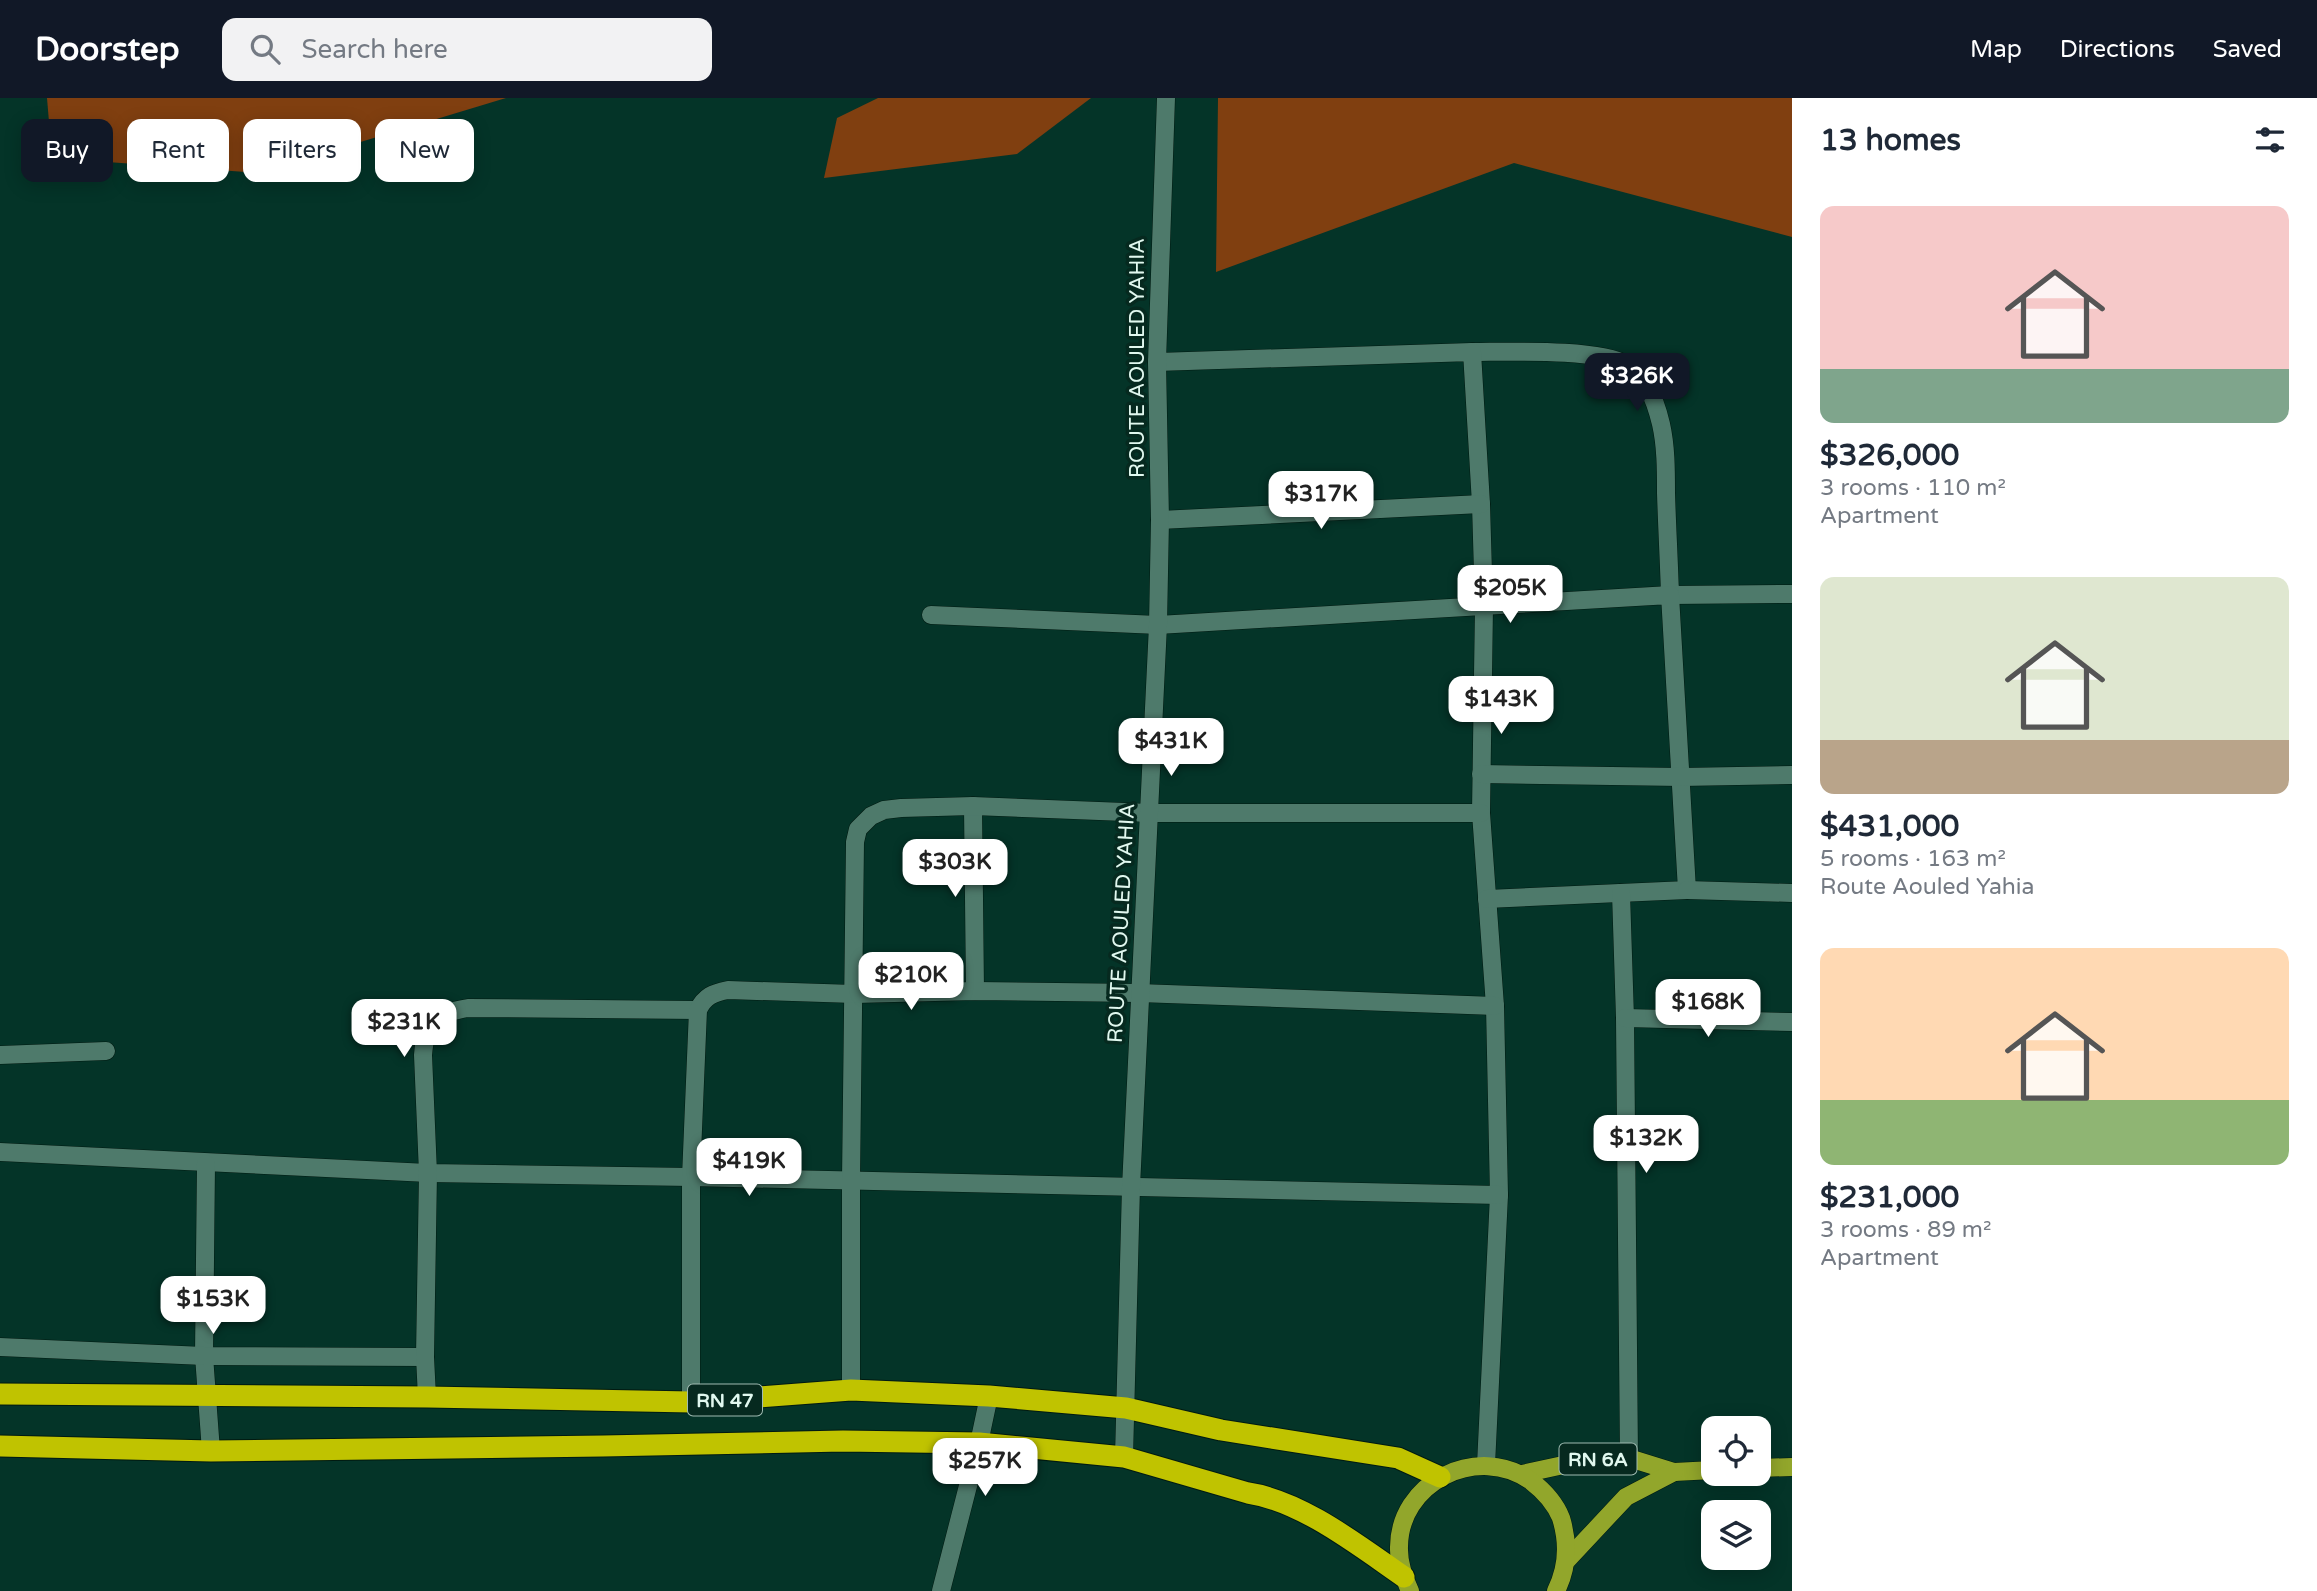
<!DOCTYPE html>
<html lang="en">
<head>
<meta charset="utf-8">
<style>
	:root { --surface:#fff; --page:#f2f2f3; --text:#1f2937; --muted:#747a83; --accent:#111827 }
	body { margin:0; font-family:"Varela Round",sans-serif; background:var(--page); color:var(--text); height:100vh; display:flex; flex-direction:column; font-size:26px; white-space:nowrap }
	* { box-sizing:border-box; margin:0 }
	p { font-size:23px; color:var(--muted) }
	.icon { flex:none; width:38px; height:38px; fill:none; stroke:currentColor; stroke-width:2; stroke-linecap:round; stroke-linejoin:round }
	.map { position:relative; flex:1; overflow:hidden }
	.panel { display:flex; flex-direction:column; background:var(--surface); width:525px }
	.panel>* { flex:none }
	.top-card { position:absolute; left:21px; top:21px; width:665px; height:63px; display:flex; gap:14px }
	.fabs { position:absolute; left:1701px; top:1318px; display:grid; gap:14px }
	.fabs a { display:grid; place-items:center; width:70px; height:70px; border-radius:14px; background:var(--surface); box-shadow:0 4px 18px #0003; font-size:35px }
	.price { position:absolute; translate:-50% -60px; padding:0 16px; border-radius:14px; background:#fff; color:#222; font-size:23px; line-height:46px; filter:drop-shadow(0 2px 4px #0008) }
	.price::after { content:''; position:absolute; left:50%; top:42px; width:21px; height:16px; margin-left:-10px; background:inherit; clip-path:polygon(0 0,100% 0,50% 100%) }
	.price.on { background:var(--accent); color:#fff }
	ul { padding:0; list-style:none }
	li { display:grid; align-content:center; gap:14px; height:371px; padding:0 28px }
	li span { display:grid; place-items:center; height:217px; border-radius:14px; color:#555 }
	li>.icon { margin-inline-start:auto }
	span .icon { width:126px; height:126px; fill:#fffc; stroke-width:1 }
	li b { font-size:30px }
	h2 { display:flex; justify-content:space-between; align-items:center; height:84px; padding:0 28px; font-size:30px }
	.tag { padding:0 24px; border-radius:14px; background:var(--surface); box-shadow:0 4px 18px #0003; font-size:24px; line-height:63px }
	.tag.on { background:var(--accent); color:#fff }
	header { display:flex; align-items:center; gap:42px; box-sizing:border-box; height:98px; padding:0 35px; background:var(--accent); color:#fff }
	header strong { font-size:33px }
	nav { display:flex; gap:38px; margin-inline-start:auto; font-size:24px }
	.search { width:490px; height:63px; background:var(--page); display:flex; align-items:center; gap:18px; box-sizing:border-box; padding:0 24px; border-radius:14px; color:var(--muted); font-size:26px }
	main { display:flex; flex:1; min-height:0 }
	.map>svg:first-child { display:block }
	.forest { fill:#803f10 }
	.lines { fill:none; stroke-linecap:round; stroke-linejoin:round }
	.street-casing { stroke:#001a11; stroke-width:19 }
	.secondary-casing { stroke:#001a11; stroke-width:19 }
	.primary-casing { stroke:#001a11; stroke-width:19 }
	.highway-casing { stroke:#001a11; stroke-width:23 }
	.street { stroke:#4e7a6b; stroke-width:18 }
	.secondary { stroke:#4e7a6b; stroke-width:18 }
	.primary { stroke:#92a62b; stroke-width:18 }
	.highway { stroke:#c0c300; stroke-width:21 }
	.labels { text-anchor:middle; stroke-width:7; stroke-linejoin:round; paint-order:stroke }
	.shield { fill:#06291f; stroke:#9fbab1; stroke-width:2 }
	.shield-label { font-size:19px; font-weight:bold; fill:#e1f8ef }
	.street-label { font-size:21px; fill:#e1f8ef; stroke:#06291f }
</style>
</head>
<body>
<header>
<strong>Doorstep</strong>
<div class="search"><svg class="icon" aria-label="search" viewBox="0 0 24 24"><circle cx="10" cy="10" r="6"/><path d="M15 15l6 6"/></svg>Search here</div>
<nav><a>Map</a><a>Directions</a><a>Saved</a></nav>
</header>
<main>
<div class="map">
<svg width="1792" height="1493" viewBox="0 0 1792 1493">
	<rect width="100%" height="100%" fill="#043428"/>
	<!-- forest -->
	<g class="forest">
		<polygon points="47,0 506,0 258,75 52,60"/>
		<polygon points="878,0 1091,0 1017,56 824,80 837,20"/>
		<polygon points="1218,0 1792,0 1792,139 1514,65 1216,174"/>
	</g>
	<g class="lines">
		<defs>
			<g id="street">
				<path d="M1472 254C1508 254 1598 250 1627 267 1646 277 1656 305 1661 326 1666 348 1666 372 1666 395 1667 429 1669 463 1670 497L1792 496"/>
				<polyline points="1157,264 1472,254 1481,406 1484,509 1481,715 1495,908 1499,1097 1486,1367"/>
				<polyline points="1160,422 1481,406"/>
				<polyline points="931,517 1158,527 1670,497 1687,792 1487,801"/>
				<polyline points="1481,676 1681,679 1792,677"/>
				<polyline points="973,708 975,893"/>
				<polyline points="1687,792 1792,795"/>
				<polyline points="1621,795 1625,920 1629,1360"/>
				<polyline points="1625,920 1792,924"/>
				<polyline points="0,957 106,953"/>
				<polyline points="0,1054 428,1075 691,1079 1499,1097"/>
				<polyline points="206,1066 204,1258 211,1353"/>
				<polyline points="0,1249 204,1258 425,1259"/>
				<polyline points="851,1292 851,1083 855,744 858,731 871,718 884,712 901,710 973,708 1150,715 1481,715"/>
				<path d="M427 1299 425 1259 428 1075 423 957C426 921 435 916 468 910L698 912"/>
				<path d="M691 1304V1079L698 912C705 898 713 895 728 892L854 896 975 893 1139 895 1495 908"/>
				<polyline points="941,1493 979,1345 989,1298"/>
			</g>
			<polyline id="secondary" points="1124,1359 1131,1089 1158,527 1160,422 1157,264 1166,0"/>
			<g id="primary">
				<polyline points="1759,1370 1792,1369"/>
				<polyline points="1522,1376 1591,1361 1629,1360 1674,1374 1713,1372"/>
				<polyline points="1567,1462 1626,1399 1674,1374"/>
				<path d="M1410 1493C1404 1480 1399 1466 1399 1452 1397 1384 1478 1345 1531 1383 1544 1393 1555 1405 1561 1420 1569 1446 1568 1469 1556 1493"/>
			</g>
			<g id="highway">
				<polyline points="0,1296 427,1299 691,1304 851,1292 989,1298 1126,1310 1221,1332 1398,1360 1440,1379"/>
				<path d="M0 1348 211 1353 603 1348 843 1343 979 1345 1124 1359 1248 1395C1302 1403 1359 1448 1404 1479"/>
			</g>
		</defs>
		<!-- street casing -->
		<use href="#street" class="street-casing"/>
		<!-- secondary casing -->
		<use href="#secondary" class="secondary-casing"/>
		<!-- primary casing -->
		<use href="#primary" class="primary-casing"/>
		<!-- highway casing -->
		<use href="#highway" class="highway-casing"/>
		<!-- street -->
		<use href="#street" class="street"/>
		<!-- secondary -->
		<use href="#secondary" class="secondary"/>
		<!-- primary -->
		<use href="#primary" class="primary"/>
		<!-- highway -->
		<use href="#highway" class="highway"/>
	</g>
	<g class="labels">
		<!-- shield labels -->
		<g class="shield">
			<rect x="688" y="1286.5" width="74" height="31" rx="5"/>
			<rect x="1559.5" y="1345.5" width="77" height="31" rx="5"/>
		</g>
		<g class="shield-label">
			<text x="725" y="1309">RN 47</text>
			<text x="1598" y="1368">RN 6A</text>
		</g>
		<!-- street labels -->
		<g class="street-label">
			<text transform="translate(1137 260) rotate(-90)" y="7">ROUTE AOULED YAHIA</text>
			<text transform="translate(1121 825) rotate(-87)" y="7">ROUTE AOULED YAHIA</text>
		</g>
	</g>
</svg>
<div class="fabs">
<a><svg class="icon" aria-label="locate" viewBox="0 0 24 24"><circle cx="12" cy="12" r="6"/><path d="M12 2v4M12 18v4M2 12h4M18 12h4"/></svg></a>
<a><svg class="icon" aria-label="layers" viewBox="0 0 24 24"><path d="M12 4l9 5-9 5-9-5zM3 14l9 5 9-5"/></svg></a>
</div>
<b class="price on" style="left:1637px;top:315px">$326K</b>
<b class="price" style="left:1321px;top:433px">$317K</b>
<b class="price" style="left:1510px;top:527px">$205K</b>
<b class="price" style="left:1501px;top:638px">$143K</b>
<b class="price" style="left:1171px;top:680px">$431K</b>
<b class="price" style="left:955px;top:801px">$303K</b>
<b class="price" style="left:911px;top:914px">$210K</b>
<b class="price" style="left:1708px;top:941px">$168K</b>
<b class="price" style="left:404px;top:961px">$231K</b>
<b class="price" style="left:1646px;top:1077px">$132K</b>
<b class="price" style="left:749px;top:1100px">$419K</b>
<b class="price" style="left:213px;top:1238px">$153K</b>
<b class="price" style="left:985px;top:1400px">$257K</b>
<div class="top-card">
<a class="tag on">Buy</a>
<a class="tag">Rent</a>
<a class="tag">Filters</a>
<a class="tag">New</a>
</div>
</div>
<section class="panel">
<h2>13 homes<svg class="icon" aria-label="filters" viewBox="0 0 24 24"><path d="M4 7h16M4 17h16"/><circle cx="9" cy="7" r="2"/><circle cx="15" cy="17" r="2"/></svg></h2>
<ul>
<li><span style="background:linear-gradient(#f6c9c9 75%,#7fa58c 0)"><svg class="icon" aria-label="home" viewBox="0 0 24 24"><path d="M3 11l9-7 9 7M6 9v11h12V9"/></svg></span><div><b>$326,000</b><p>3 rooms · 110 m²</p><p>Apartment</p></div></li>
<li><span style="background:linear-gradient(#dfe7d0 75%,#b9a48a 0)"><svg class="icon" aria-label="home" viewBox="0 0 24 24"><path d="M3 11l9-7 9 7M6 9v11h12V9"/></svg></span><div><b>$431,000</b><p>5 rooms · 163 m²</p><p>Route Aouled Yahia</p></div></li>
<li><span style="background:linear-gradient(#ffd9b3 70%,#8fb573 0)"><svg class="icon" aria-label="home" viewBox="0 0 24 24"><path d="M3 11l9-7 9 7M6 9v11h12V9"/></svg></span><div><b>$231,000</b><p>3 rooms · 89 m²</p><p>Apartment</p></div></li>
</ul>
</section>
</main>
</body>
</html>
